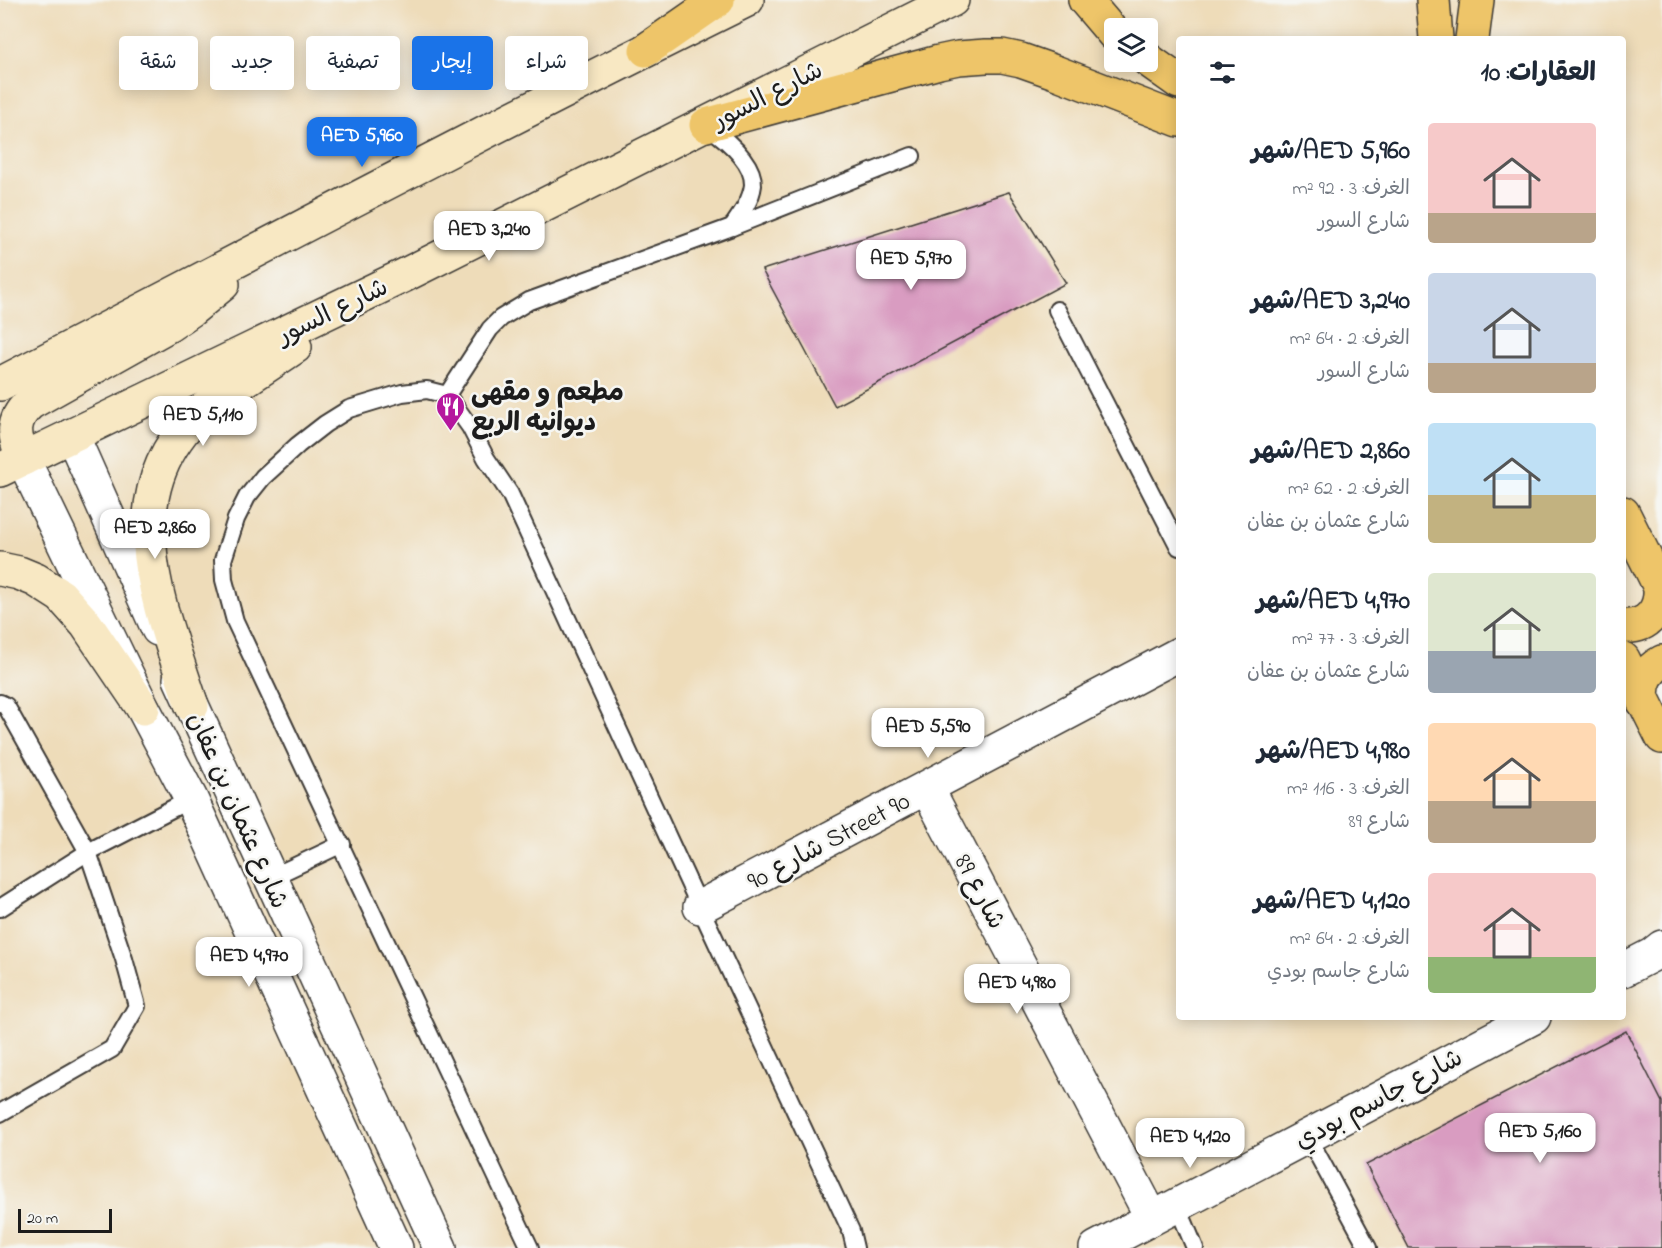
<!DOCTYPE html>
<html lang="ar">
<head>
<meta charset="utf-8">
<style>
	:root { --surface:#fff; --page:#f2f2f3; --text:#1f2937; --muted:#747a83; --accent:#1a73e8 }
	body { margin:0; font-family:"Indie Flower","Playpen Sans Arabic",sans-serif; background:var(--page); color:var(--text); direction:rtl; height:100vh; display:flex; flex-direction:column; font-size:22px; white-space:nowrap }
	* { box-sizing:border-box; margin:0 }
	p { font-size:20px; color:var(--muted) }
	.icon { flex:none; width:33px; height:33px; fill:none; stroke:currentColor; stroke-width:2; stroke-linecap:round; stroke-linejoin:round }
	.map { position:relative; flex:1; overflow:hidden; direction:ltr }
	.sheet { position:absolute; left:1176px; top:36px; width:450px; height:984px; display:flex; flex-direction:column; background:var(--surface); border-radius:6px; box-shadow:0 3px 15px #0003; direction:rtl }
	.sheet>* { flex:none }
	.banner { position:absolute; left:18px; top:36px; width:570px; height:54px; direction:rtl; display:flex; gap:12px }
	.controls { position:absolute; left:1104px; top:18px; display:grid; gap:12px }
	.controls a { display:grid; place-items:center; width:54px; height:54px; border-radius:6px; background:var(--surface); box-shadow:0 3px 15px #0003; font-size:30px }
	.scale { position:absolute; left:18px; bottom:15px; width:94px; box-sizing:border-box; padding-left:6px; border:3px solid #1c1c1c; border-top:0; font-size:16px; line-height:21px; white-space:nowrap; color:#1c1c1c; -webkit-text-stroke:4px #f6f6f2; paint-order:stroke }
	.price { position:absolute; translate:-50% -51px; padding:0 14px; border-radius:12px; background:#fff; color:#222; font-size:20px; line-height:39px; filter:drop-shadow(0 2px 3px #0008) }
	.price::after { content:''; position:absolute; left:50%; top:36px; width:18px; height:14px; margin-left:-9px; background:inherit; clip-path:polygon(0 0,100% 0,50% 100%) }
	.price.current { background:var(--accent); color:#fff }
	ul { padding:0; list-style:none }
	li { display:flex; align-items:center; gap:18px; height:150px; padding:0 30px }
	li span { display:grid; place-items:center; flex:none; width:168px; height:120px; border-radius:6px; color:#555 }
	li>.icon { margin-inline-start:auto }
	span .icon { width:72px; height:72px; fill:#fffc; stroke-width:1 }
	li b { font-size:26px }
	h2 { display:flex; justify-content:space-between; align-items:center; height:72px; padding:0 30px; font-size:26px }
	.tag { padding:0 21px; border-radius:6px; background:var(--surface); box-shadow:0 3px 15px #0003; font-size:21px; line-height:54px }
	.tag.current { background:var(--accent); color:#fff }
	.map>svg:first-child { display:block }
	.building { fill:#d99cc1 }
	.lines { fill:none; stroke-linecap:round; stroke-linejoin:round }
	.service-casing { stroke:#3c3934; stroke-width:20 }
	.minor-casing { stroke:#3c3934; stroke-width:36 }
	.tertiary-casing { stroke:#3c3934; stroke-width:36 }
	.secondary-casing { stroke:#3c3934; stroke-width:36 }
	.primary-casing { stroke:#3c3934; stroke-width:36 }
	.service { stroke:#fff; stroke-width:16 }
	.minor { stroke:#fff; stroke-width:33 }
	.tertiary { stroke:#fff; stroke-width:33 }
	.secondary { stroke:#f8e8c3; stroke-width:33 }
	.primary { stroke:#eec569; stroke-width:33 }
	.labels { text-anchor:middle; stroke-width:5; stroke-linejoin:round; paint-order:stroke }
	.street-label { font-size:26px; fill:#1c1c1c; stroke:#f6f6f2 }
	.poi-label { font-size:26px; font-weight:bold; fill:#1c1c1c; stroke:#f6f6f2; text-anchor:start }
</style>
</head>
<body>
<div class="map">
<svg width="1662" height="1248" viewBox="0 0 1662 1248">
	<rect width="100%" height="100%" fill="#f6f6f2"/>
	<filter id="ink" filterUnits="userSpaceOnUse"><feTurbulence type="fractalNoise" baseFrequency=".0167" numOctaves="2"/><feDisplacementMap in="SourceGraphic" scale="12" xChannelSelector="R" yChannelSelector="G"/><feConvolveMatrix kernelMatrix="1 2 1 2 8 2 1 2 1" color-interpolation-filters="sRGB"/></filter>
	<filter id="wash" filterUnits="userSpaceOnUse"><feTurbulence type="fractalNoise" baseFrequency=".008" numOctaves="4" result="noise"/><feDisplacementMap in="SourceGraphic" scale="24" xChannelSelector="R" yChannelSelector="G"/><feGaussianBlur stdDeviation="1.35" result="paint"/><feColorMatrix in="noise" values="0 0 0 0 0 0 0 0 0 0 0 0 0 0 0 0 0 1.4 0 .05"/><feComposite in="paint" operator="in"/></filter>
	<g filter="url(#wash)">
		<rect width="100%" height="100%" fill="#eedcb9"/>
		<g id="blocks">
			<!-- building -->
			<g class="building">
				<polygon points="1009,192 1066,283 835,406 762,270"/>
				<polygon points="1626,1031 1662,1102 1662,1248 1409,1248 1366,1165"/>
			</g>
		</g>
	</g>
	<g filter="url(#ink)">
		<use href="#blocks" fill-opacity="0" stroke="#3c3934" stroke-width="1.5"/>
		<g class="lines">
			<defs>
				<g id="service">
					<path d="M706 125C723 137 754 161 753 185 751 201 741 214 732 227"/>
					<polyline points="1057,310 1179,547"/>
					<polyline points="447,395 490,329 501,318 529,301 732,227 912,156"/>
					<polyline points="0,703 6,706 88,852 124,959 137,1006 112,1049 0,1113"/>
					<polyline points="270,878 342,844"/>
					<polyline points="0,908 88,852 191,799"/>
					<polyline points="1307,1135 1368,1248"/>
					<polyline points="1177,1205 1195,1248"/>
					<polyline points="530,1248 235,621 224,580 223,560 236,519 247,497 263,477 298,445 325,424 349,409 402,393 427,390 447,395 470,427 486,458 510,494 700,907 851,1231 855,1248"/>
				</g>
				<g id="minor">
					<polyline points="927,788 1152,1218"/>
					<polyline points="700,907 1179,654"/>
					<polyline points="1623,970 1652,955 1662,947"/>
					<polyline points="1096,1248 1534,1017"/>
				</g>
				<g id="tertiary">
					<polyline points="72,435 158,629"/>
					<polyline points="23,459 143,708 191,799 396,1248"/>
					<polyline points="180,679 440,1248"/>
				</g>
				<g id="secondary">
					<path d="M0 384C249 255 496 124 747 0"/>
					<path d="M23 459C14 436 10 421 30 403L169 325 191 310 223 284"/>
					<polyline points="0,470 405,275 952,0"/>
					<polyline points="0,569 19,573 36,580 61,596 86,624 143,708"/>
					<path d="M192 706C162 611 112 503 194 418 207 404 222 395 238 385 257 372 276 360 295 347"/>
				</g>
				<g id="primary">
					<polyline points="1085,0 1114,34"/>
					<polyline points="1433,0 1436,39"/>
					<polyline points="1472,39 1477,0"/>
					<polyline points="646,50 718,0"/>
					<polyline points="1148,60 1179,82"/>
					<polyline points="706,125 939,62 958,58 986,56 1002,56 1021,60 1055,72 1179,120"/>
					<polyline points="1623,513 1662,591"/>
					<path d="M1623 626C1648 628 1662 610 1660 586"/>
					<polyline points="1623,659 1662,737"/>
					<path d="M1643 701C1640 684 1646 670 1662 662"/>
				</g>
			</defs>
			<!-- service casing -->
			<use href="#service" class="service-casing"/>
			<!-- minor casing -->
			<use href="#minor" class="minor-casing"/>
			<!-- tertiary casing -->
			<use href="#tertiary" class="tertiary-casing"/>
			<!-- secondary casing -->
			<use href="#secondary" class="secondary-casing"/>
			<!-- primary casing -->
			<use href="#primary" class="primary-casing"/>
			<!-- service -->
			<use href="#service" class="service"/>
			<!-- minor -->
			<use href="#minor" class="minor"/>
			<!-- tertiary -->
			<use href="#tertiary" class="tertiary"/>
			<!-- secondary -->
			<use href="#secondary" class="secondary"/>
			<!-- primary -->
			<use href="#primary" class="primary"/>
		</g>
	</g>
	<!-- icons -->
	<defs>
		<symbol id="restaurant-pin" viewBox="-11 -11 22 30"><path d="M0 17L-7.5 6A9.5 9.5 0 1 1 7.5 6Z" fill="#b5179e" stroke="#f6f6f2"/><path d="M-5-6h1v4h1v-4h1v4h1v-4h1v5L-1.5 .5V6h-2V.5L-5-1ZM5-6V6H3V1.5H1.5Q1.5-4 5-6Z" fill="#fff"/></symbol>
	</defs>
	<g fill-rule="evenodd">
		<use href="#restaurant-pin" x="434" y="390" width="33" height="45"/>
	</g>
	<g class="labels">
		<!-- street labels -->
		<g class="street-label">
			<text transform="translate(767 94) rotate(-27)" y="9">شارع السور</text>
			<text transform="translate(332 310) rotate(-26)" y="9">شارع السور</text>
			<text transform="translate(239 810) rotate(66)" y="9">شارع عثمان بن عفان</text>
			<text transform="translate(828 840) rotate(-28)" y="9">شارع 90 Street 90</text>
			<text transform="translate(981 891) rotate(62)" y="9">شارع 89</text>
			<text transform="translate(1378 1098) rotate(-28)" y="9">شارع جاسم بودي</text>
		</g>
		<!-- poi labels -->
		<g class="poi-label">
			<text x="471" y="400">مطعم و مقهى<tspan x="471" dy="30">ديوانيه الربع</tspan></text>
		</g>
	</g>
</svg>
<div class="controls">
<a><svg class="icon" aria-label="layers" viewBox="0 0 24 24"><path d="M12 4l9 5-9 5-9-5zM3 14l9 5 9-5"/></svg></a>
</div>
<div class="scale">20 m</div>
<b class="price current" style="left:362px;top:168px">AED 5,960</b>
<b class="price" style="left:489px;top:262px">AED 3,240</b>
<b class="price" style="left:911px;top:291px">AED 5,970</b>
<b class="price" style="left:203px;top:447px">AED 5,110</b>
<b class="price" style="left:155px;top:560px">AED 2,860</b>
<b class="price" style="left:928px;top:759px">AED 5,590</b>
<b class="price" style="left:249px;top:988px">AED 4,970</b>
<b class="price" style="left:1017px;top:1015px">AED 4,980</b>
<b class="price" style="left:1540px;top:1164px">AED 5,160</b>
<b class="price" style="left:1190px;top:1169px">AED 4,120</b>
<div class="banner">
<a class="tag">شراء</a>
<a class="tag current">إيجار</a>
<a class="tag">تصفية</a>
<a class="tag">جديد</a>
<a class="tag">شقة</a>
</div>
<section class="sheet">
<h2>العقارات: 10<svg class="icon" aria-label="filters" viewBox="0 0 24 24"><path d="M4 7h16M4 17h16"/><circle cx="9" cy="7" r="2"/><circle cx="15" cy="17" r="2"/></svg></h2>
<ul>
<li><span style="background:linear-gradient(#f6c9c9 75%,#b9a48a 0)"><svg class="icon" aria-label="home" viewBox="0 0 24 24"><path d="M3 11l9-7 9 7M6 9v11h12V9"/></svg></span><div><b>AED 5,960/شهر</b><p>الغرف: 3 · 92 m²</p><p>شارع السور</p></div></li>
<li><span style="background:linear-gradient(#c9d6e8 75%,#b9a48a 0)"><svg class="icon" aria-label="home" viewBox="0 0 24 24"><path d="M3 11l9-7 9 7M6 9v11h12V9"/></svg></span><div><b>AED 3,240/شهر</b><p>الغرف: 2 · 64 m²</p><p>شارع السور</p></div></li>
<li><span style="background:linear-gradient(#bfe0f5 60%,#c2b280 0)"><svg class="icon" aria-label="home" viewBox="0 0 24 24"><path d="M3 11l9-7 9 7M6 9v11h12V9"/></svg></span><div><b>AED 2,860/شهر</b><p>الغرف: 2 · 62 m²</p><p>شارع عثمان بن عفان</p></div></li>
<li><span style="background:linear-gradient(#dfe7d0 65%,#9aa5b1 0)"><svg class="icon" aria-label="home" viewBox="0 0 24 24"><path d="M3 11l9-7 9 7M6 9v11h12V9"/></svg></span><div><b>AED 4,970/شهر</b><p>الغرف: 3 · 77 m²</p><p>شارع عثمان بن عفان</p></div></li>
<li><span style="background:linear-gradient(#ffd9b3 65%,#b9a48a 0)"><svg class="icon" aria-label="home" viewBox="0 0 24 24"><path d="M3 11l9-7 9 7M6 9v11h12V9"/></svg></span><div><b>AED 4,980/شهر</b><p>الغرف: 3 · 116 m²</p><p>شارع 89</p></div></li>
<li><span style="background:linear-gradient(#f6c9c9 70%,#8fb573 0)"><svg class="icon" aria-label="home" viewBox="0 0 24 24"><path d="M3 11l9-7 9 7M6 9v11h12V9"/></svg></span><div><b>AED 4,120/شهر</b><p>الغرف: 2 · 64 m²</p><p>شارع جاسم بودي</p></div></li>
</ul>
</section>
</div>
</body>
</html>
